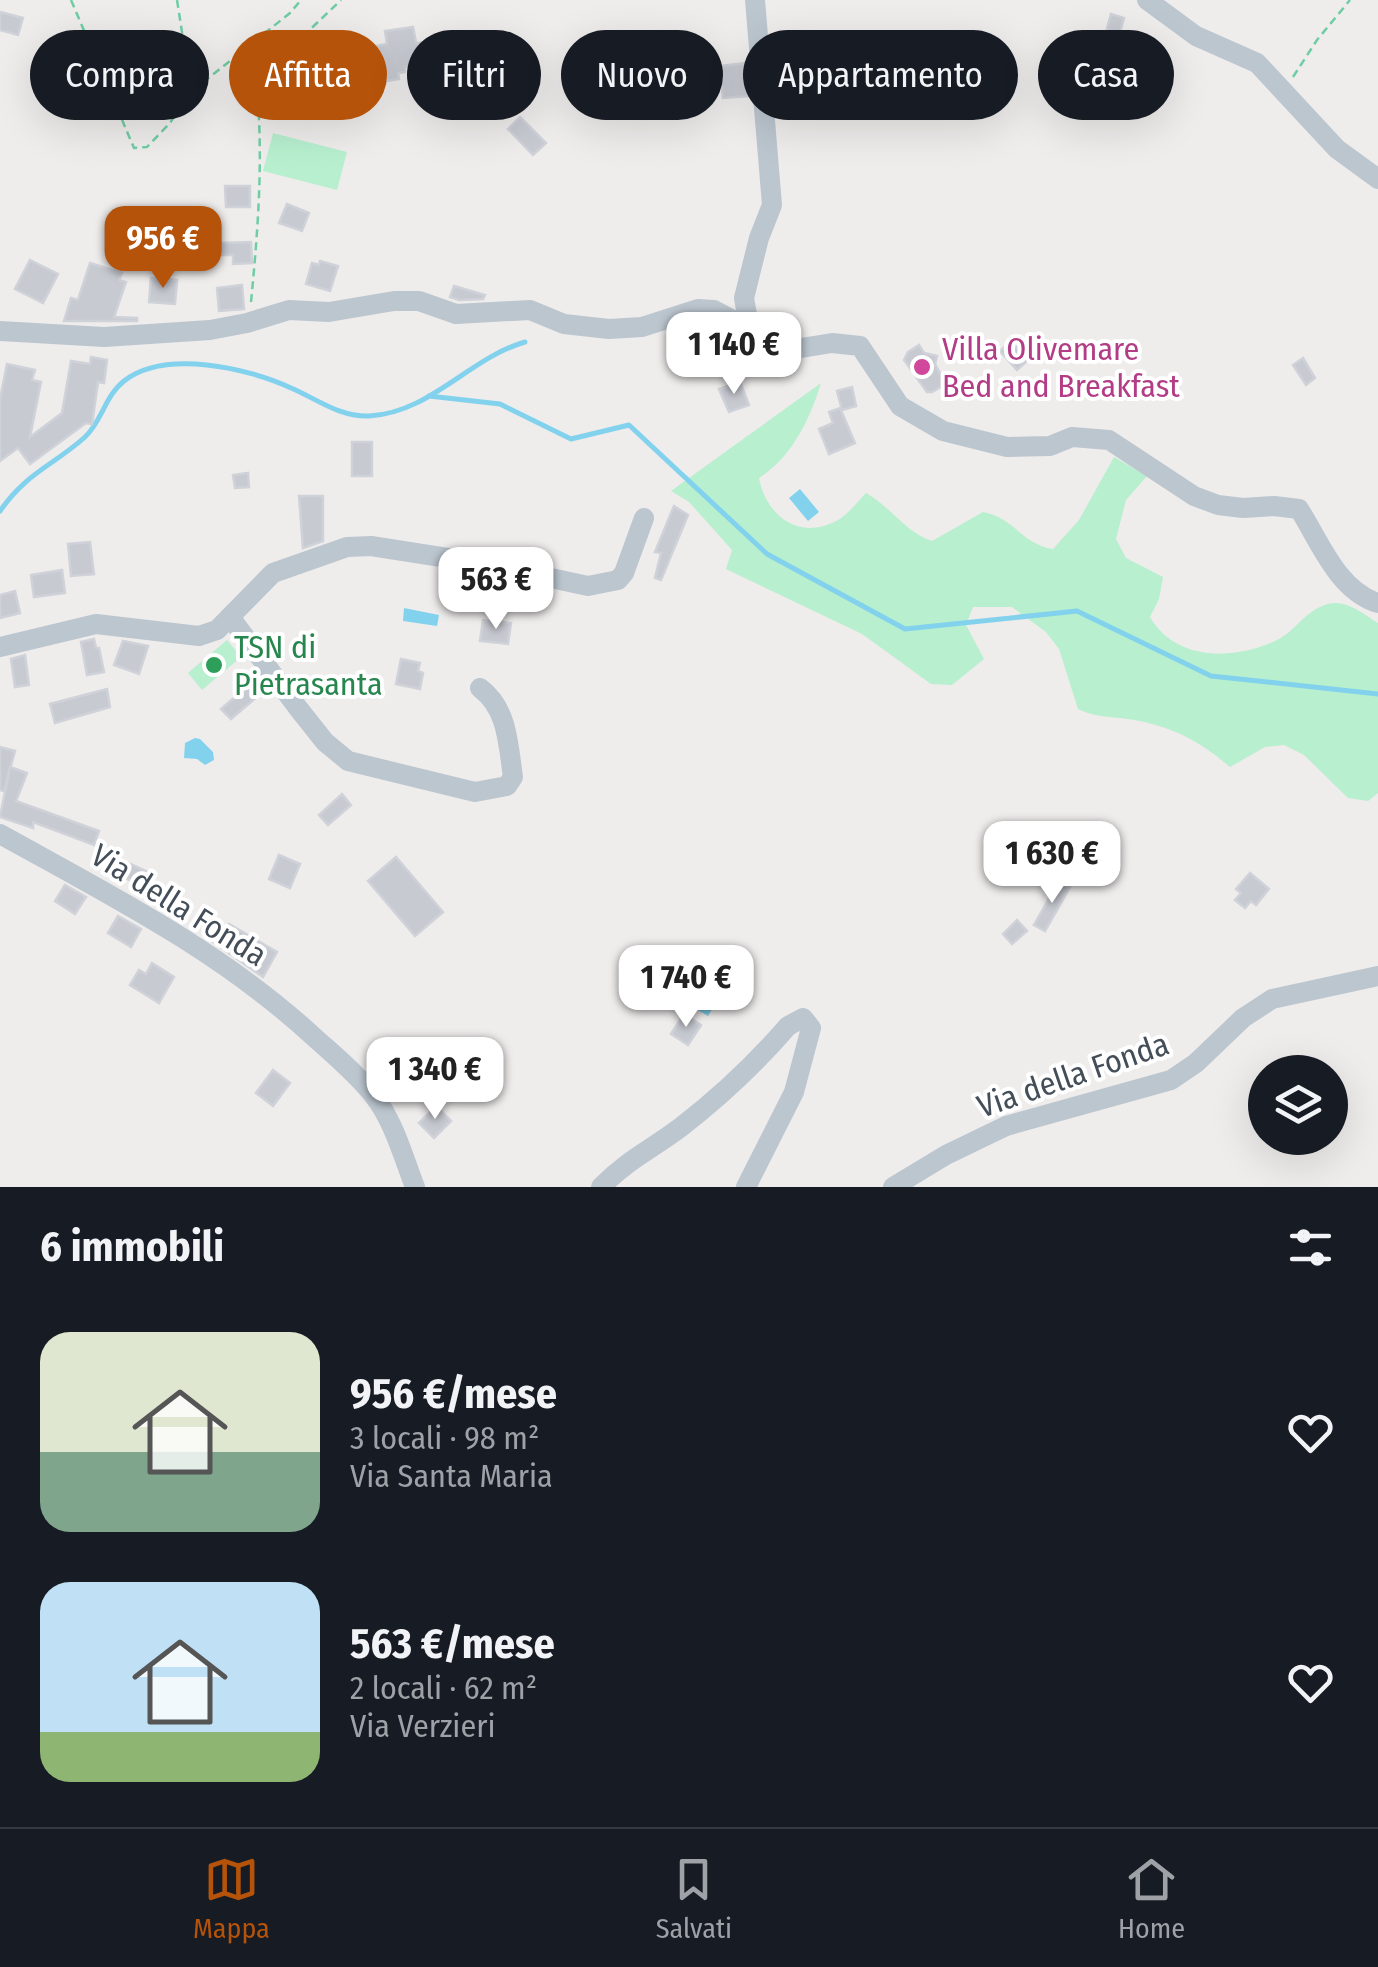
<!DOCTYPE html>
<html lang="it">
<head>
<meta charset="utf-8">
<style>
	:root { --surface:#171b24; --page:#242831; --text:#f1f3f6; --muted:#9ea1a6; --line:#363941; --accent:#b45309 }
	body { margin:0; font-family:"Fira Sans Condensed",sans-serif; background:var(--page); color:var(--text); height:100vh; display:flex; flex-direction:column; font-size:38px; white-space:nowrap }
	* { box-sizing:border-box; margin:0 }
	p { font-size:32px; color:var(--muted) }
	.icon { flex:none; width:55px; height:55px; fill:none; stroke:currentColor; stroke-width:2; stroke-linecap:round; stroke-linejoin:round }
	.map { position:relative; height:1187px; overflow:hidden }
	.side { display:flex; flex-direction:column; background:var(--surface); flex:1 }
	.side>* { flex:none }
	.banner { position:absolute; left:30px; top:30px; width:1320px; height:90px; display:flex; gap:20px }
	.controls { position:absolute; left:1248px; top:1055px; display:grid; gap:20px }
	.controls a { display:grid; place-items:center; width:100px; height:100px; border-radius:50%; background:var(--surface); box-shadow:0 10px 40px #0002; font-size:50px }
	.price { position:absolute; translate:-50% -85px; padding:0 22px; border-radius:20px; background:#fff; color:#222; font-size:32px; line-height:65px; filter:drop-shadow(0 2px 5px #0008) }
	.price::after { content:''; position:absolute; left:50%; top:60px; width:30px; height:22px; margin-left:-15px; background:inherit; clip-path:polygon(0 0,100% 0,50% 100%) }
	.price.selected { background:var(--accent); color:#fff }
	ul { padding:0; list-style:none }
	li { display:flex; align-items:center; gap:30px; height:250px; padding:0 40px }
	li span { display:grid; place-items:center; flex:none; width:280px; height:200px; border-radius:30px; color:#555 }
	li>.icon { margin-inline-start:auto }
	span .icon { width:120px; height:120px; fill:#fffc; stroke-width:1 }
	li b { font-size:42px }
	h2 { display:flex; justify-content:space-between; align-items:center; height:120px; padding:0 40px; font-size:42px }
	.chip { padding:0 35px; border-radius:45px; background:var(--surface); box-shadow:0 10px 40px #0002; font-size:35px; line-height:90px }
	.chip.selected { background:var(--accent); color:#fff }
	.tabs { display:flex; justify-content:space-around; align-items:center; height:140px; border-top:2px solid var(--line); background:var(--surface); font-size:28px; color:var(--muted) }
	.tabs a { display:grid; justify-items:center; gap:5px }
	.tabs .selected { color:var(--accent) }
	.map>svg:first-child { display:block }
	.green { fill:#b7efcf }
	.water { fill:#83d2ed }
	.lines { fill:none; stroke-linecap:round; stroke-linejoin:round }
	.stream { stroke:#83d2ed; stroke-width:5 }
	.building { fill:#c8cad2; stroke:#cfd2d8; stroke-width:2.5 }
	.path { stroke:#6fcda3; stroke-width:2.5; stroke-dasharray:8 5; stroke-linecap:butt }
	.minor { stroke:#bcc6cf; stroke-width:20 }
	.hotel-dot { fill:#d1479c; stroke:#fff; stroke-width:4 }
	.leisure-dot { fill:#2e9e5b; stroke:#fff; stroke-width:4 }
	.labels { text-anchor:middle; stroke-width:8; stroke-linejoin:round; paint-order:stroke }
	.hotel-label { font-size:32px; fill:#b23c85; stroke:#fff; text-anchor:start }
	.leisure-label { font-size:32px; fill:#27864d; stroke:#fff; text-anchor:start }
	.street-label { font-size:32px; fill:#444e59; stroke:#fff }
</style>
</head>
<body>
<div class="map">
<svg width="1378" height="1187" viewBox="0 0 1378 1187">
	<rect width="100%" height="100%" fill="#efecec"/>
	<!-- green -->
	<g class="green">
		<polygon points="273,133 347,152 337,190 263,171"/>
		<path d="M821 383C810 419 792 457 759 478 766 515 798 541 836 521 847 516 857 502 866 493 891 507 905 532 932 541L983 512C1017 519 1019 543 1053 549L1079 520 1114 457 1147 476 1126 500 1116 539 1126 558 1163 577 1159 599 1150 617C1175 661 1235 661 1277 640 1296 631 1305 610 1328 604 1346 599 1363 614 1378 623V793L1368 801 1348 798 1304 755 1284 745 1265 747 1230 767C1202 743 1177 729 1140 721 1117 716 1099 719 1078 709L1059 649 1046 632 1012 607H973L966 625 984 659 952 685 931 684 862 634 726 569 732 550 689 502 671 491Z"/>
		<polygon points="227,640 241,657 202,690 188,673"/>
	</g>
	<!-- water -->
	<g class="water">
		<polygon points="800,489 819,512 808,521 789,498"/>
		<polygon points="404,608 439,615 437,626 403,621"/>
		<polygon points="195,738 200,739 213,752 214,760 205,765 197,759 184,758 185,743"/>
		<polygon points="714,980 725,987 708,1016 696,1009"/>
	</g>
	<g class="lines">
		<!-- stream -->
		<g class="stream">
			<polyline points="429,396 500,404 571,439 629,425 767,554 905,629 1077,611 1211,676 1378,694"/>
			<path d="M0 511C27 472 54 465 85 437 102 421 105 396 124 381 165 349 248 368 291 388 317 399 339 417 369 416 430 413 469 358 525 342"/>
		</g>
	</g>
	<!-- building -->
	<g class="building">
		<polygon points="0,12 23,18 18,35 0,30"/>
		<polygon points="1111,14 1124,18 1118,39 1105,36"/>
		<polygon points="413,27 416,43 444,40 447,61 405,67 405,72 398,73 399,79 387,81 386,75 379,76 377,67 367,68 364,48 387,44 385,31"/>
		<polygon points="656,41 654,79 635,80 635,72 612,74 610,46"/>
		<polygon points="746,63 749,96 723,98 720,66"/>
		<polygon points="288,87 308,87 308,107 284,107 284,90"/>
		<polygon points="520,117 546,143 533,155 508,129"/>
		<polygon points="225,186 250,186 250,207 226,207"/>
		<polygon points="287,204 309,213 302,231 279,223"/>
		<polygon points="159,222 213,225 212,247 158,245"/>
		<polygon points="251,242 252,263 233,264 233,255 221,255 221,243"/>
		<polygon points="30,260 58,274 43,303 15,289"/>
		<polygon points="320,261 338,266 330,291 306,284 312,263 319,265"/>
		<polygon points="90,263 122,273 119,280 126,282 114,317 137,318 137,321 64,321 71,298 78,300"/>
		<polygon points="151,278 177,280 175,304 149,302"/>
		<polygon points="242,285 244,309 219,311 217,288"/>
		<polygon points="454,286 485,295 483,299 459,300 450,297"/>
		<polygon points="1011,341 1028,360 1017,370 1000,351"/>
		<polygon points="919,345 924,353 937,356 935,364 946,384 932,392 927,392 904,360 908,352"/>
		<polygon points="91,357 107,360 104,383 98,382 92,424 86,423 30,464 18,448 0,461 0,399 7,364 35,370 32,380 41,382 30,437 62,413 71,361 90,364"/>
		<polygon points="1303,358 1315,378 1306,385 1293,365"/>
		<polygon points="740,382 749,405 729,412 719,389"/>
		<polygon points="852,387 856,406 842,410 837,391"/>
		<polygon points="840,408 855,443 829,454 819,429 833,423 829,412"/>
		<rect x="352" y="442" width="20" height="34"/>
		<polygon points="248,473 249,487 235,488 233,475"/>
		<polygon points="299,496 323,496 323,541 303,548"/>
		<polygon points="674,506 688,515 661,580 655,578 661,553 655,552"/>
		<polygon points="90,542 94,574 71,576 68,544"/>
		<polygon points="62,570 65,593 34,597 31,575"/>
		<polygon points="15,591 20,613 0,618 0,595"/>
		<polygon points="483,620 511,623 508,644 480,641"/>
		<polygon points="94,639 96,648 99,648 104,672 87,675 81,642"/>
		<polygon points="123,641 148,646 139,674 114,665"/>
		<polygon points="25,655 29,685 15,687 11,659"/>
		<polygon points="401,659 420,663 418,671 423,673 420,689 396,684"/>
		<polygon points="258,677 266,689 231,719 221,709"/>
		<polygon points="107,689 110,707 55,723 50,704"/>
		<polygon points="0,747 15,751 4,791 0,790"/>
		<polygon points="10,767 27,773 16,801 99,831 94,845 33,822 33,828 0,817"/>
		<polygon points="342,794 351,805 328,825 319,815"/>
		<polygon points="279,855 300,864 290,888 269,879"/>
		<polygon points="396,857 443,912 415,936 368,881"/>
		<polygon points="126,862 148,872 142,885 120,876"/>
		<polygon points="1250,873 1269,889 1256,905 1251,901 1245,908 1235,900 1241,893 1236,889"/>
		<polygon points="1059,881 1070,887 1045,931 1034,925"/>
		<polygon points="65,885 86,897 75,914 55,901"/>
		<polygon points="118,916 141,929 131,947 108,933"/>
		<polygon points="1017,920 1027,931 1012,944 1003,934"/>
		<polygon points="229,924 277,952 263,977 212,941 219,928 226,930"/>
		<polygon points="152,963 174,977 159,1003 130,985 139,970 146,974"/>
		<polygon points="684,1014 701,1025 688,1045 671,1034"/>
		<polygon points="273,1070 290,1083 273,1106 256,1093"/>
		<polygon points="436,1106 451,1121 434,1138 419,1123"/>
	</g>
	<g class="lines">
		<!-- path -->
		<g class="path">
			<polyline points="71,0 134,148 147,147 170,123 191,92 290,13 301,0"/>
			<polyline points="177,0 191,90"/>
			<polyline points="1293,77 1317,40 1350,0"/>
			<path d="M251 302C258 230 264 153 256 81L341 0"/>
		</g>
		<!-- minor -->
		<g class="minor">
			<polyline points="755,0 772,205 759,238 744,298 747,315 759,335"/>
			<polyline points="1147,0 1196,36 1257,63 1337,149 1378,179"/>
			<path d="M0 331 104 337 210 330 247 323 289 310 329 312 394 301H419L456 314 530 310 564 324 609 329 642 327 698 309 714 310 789 350 832 343 860 346 900 406 943 431 1007 447 1050 446 1072 437 1109 440 1194 496 1218 505 1243 508 1274 506 1299 509C1320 542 1338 591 1378 603"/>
			<path d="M230 617 298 708 325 742 348 761 475 792 507 786 513 777C508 744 508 709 480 688"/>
			<polyline points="0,647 96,624 199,636 217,630 273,573 347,547 371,546 486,564 588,586 618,580 624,573 644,518"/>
			<path d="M0 834C110 895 221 951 314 1037 335 1056 357 1074 374 1096 394 1122 403 1156 415 1187"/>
			<path d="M601 1187C627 1160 652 1149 681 1127 720 1097 756 1063 788 1026L803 1018 811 1028 794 1092 746 1187"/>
			<polyline points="893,1187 946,1155 1006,1126 1171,1080 1196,1063 1243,1018 1272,999 1378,976"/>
		</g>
	</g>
	<!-- markers -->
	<circle class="hotel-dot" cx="922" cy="367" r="10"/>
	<circle class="leisure-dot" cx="214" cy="665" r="10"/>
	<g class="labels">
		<!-- hotel labels -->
		<g class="hotel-label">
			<text x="942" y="360">Villa Olivemare<tspan x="942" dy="37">Bed and Breakfast</tspan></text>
		</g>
		<!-- leisure labels -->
		<g class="leisure-label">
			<text x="234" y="658">TSN di<tspan x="234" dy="37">Pietrasanta</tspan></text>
		</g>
		<!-- street labels -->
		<g class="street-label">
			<text transform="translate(179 905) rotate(32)" y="11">Via della Fonda</text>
			<text transform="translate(1073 1075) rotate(-19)" y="11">Via della Fonda</text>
		</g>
	</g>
</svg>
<div class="controls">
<a><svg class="icon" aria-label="layers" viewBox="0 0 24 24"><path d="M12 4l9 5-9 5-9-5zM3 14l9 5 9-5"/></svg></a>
</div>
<b class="price selected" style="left:163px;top:291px">956 €</b>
<b class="price" style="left:734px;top:397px">1 140 €</b>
<b class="price" style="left:496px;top:632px">563 €</b>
<b class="price" style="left:1052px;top:906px">1 630 €</b>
<b class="price" style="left:686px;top:1030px">1 740 €</b>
<b class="price" style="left:435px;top:1122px">1 340 €</b>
<div class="banner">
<a class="chip">Compra</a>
<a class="chip selected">Affitta</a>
<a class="chip">Filtri</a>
<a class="chip">Nuovo</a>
<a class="chip">Appartamento</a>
<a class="chip">Casa</a>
</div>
</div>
<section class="side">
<h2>6 immobili<svg class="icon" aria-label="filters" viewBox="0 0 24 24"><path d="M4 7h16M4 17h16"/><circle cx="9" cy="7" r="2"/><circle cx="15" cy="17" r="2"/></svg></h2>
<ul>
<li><span style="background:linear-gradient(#dfe7d0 60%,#7fa58c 0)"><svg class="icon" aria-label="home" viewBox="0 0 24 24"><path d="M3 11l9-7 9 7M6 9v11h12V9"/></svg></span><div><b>956 €/mese</b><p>3 locali · 98 m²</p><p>Via Santa Maria</p></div><svg class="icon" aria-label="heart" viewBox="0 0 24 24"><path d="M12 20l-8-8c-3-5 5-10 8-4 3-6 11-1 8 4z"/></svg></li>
<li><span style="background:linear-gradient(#bfe0f5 75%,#8fb573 0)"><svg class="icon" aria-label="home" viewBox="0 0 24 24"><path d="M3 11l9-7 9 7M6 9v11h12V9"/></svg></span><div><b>563 €/mese</b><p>2 locali · 62 m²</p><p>Via Verzieri</p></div><svg class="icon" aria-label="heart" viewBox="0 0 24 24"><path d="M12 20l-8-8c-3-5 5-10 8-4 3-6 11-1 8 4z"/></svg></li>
</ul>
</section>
<nav class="tabs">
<a class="selected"><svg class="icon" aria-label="map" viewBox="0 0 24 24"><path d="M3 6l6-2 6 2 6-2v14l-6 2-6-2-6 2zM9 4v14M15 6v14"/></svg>Mappa</a>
<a><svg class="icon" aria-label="saved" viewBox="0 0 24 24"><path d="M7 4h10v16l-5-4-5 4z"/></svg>Salvati</a>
<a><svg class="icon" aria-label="home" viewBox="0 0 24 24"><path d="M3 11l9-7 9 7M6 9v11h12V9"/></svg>Home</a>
</nav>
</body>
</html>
